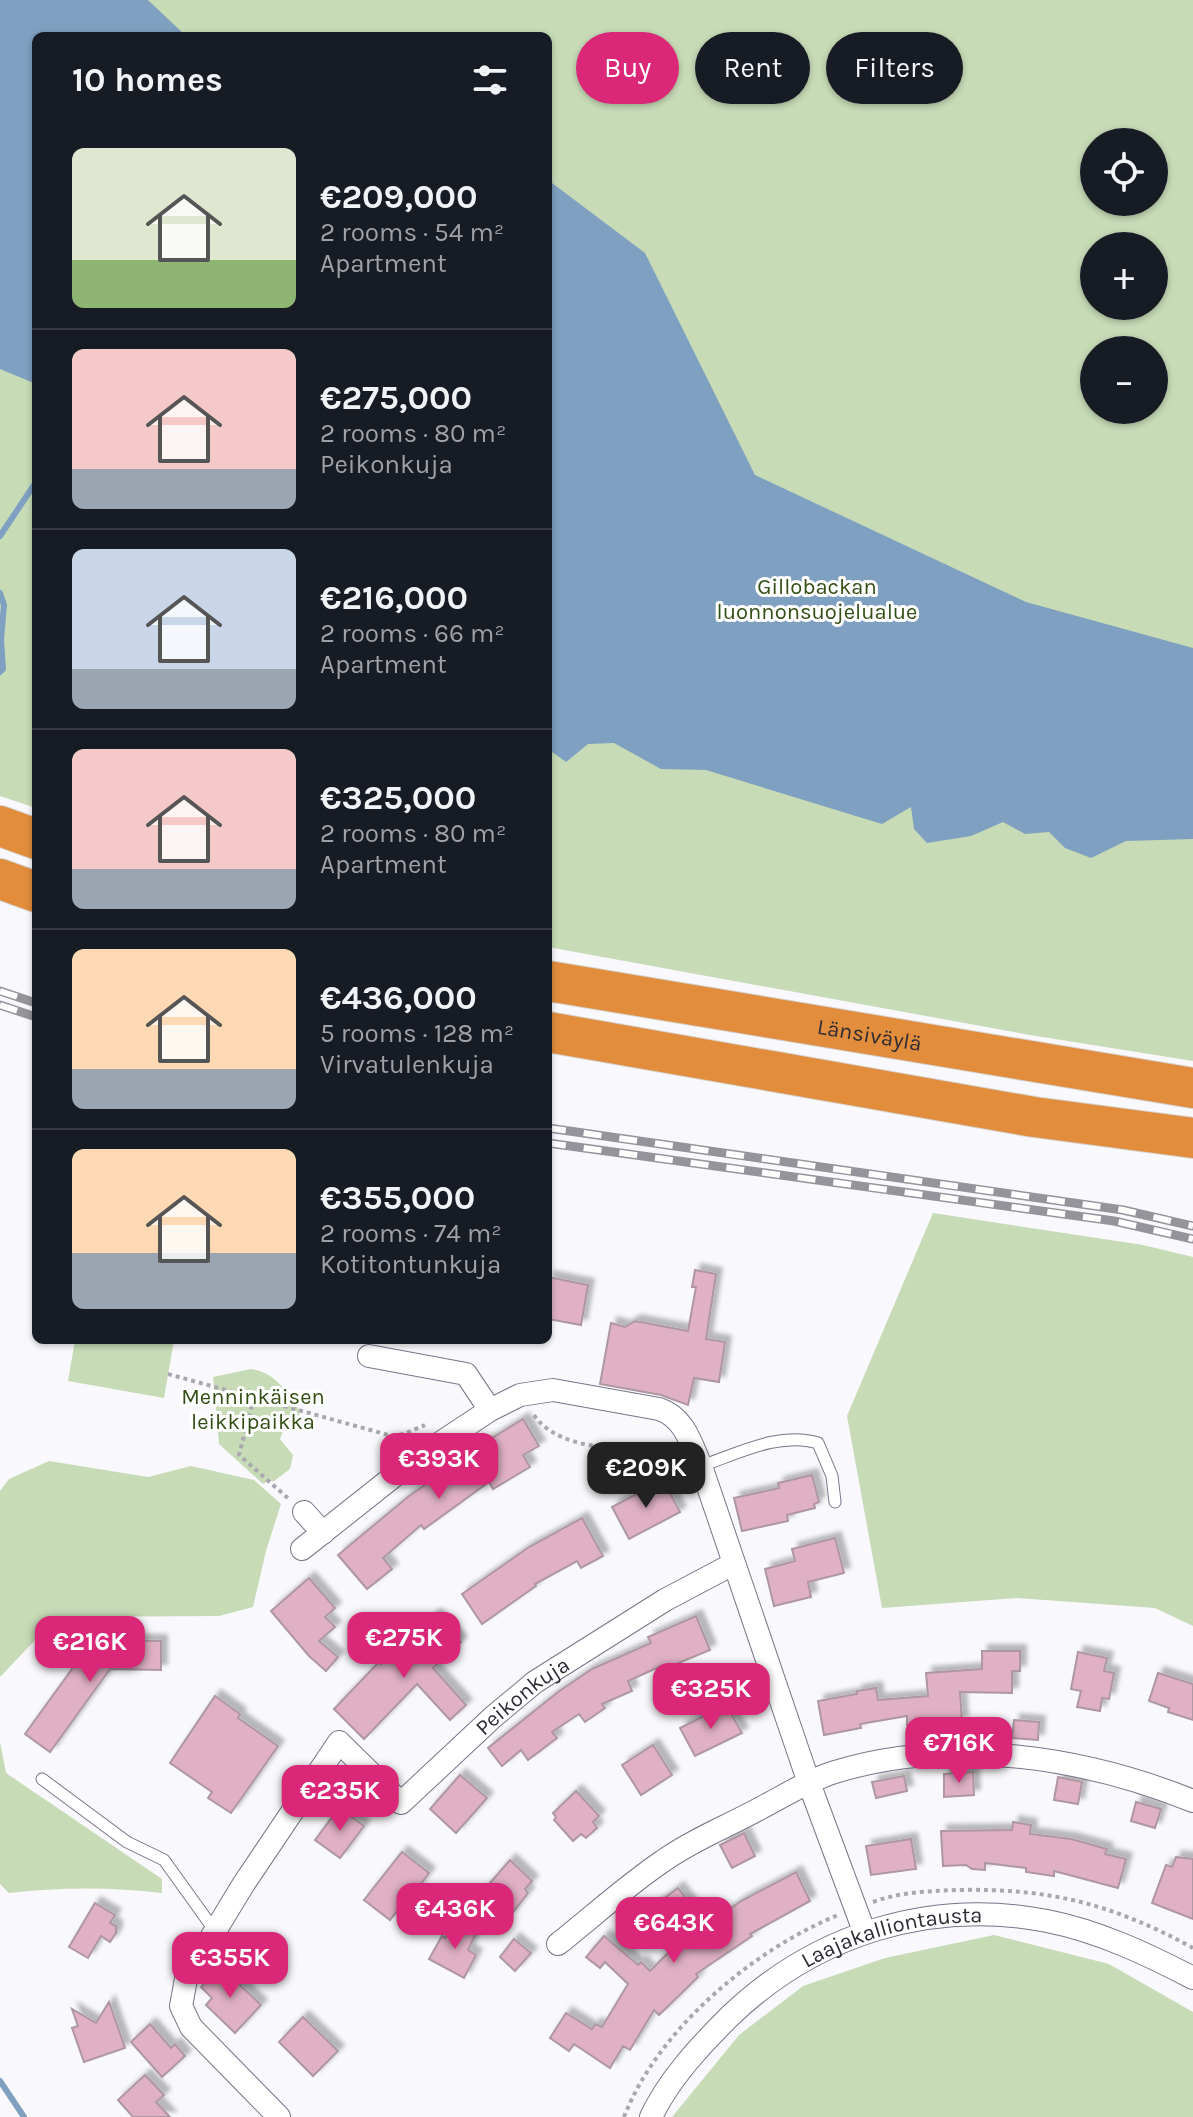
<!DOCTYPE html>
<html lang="en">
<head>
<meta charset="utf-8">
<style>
	:root { --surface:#171b24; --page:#242831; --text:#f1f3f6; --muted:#9ea1a6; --line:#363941; --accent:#db2777 }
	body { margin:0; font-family:Karla,sans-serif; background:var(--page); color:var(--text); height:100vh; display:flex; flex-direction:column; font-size:30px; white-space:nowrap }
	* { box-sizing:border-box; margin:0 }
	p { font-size:26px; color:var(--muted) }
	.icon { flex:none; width:44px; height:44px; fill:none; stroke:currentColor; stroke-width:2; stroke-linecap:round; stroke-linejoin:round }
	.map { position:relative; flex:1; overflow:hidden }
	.panel { position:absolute; left:32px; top:32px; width:520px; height:1312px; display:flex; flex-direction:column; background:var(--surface); border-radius:12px; box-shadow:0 2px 6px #0004 }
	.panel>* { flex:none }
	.banner { position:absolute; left:576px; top:32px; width:496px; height:72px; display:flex; gap:16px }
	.controls { position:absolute; left:1080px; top:128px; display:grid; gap:16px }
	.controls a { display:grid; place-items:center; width:88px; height:88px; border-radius:50%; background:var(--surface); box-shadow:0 2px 6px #0004; font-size:40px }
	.price { position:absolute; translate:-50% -68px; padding:0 18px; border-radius:16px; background:var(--accent); color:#fff; font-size:26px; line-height:52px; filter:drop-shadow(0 2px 4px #0008) }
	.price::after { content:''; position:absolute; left:50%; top:48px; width:24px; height:18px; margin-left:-12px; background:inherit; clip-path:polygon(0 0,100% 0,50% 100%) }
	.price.current { background:#222; color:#fff }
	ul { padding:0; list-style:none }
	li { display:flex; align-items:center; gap:24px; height:200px; padding:0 40px }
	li+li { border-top:2px solid var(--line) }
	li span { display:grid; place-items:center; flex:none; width:224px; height:160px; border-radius:12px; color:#555 }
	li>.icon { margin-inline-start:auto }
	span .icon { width:96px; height:96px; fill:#fffc; stroke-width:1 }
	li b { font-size:34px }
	h2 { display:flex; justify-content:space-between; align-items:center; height:96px; padding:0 40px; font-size:34px }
	.pill { padding:0 28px; border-radius:36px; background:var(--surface); box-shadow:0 2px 6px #0004; font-size:28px; line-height:72px }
	.pill.current { background:var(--accent); color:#fff }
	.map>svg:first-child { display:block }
	.green { fill:#c7dbb7; fill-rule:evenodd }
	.water { fill:#7fa0c0 }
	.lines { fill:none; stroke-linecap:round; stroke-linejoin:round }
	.stream { stroke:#7fa0c0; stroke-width:6 }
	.building { fill:#e0b1c5; stroke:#ae97a0; stroke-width:2; filter:url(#shadow) }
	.lane-casing { stroke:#787589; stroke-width:13 }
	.street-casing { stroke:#787589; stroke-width:24 }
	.highway-casing { stroke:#d5d5d7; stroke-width:42 }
	.path { stroke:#a9a8ae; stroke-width:4; stroke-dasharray:4 4; stroke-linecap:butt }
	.lane { stroke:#fff; stroke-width:11 }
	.street { stroke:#fff; stroke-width:22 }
	.highway { stroke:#e28d3b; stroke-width:40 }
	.rail-casing { stroke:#96949b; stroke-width:9 }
	.rail { stroke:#fff; stroke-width:6; stroke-dasharray:18; stroke-linecap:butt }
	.labels { text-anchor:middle; stroke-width:6; stroke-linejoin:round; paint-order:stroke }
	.park-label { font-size:22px; fill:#324e14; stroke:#fff }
	.street-label { font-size:22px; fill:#2e2c35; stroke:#fff }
</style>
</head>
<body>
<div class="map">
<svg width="1193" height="2117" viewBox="0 0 1193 2117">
	<defs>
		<filter id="shadow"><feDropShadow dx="6" dy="-6" stdDeviation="2" flood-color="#0004"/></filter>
	</defs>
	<rect width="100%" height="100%" fill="#f9f8fc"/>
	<!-- green -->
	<g class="green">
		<path d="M0 0H1193V1061L1030 1035 548 947V36H36V808L0 796ZM1094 142H1154V202H1094ZM1094 246H1154V306H1094ZM1094 350H1154V410H1094Z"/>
		<polygon points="933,1213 1143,1245 1193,1257 1193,1626 1155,1608 1017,1598 882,1608 847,1416"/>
		<polygon points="75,1340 174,1340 164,1398 68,1381"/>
		<path d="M251 1369C276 1373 286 1391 300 1411L299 1417 283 1431 280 1439 293 1455 290 1469 274 1481H267L263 1484 219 1444 213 1377Z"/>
		<polygon points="49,1461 148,1477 191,1466 254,1480 281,1504 266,1551 253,1607 219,1616 57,1617 0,1677 0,1491 9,1479"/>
		<path d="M0 1742 6 1773 162 1879V1893C111 1887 61 1887 9 1893L0 1884Z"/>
		<polygon points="994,1935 1109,1964 1193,2012 1193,2117 672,2117 739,2035 803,1986 885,1958"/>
	</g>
	<!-- water -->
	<g class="water">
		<polygon points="0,0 148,0 186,36 36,36 36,384 0,369"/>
		<polygon points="548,180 645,253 755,475 1026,602 1193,648 1193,839 1126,841 1091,858 1065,848 1049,832 1025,834 1003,822 971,836 927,843 914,829 911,807 882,824 706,770 661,769 614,743 588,744 566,762 548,749"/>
	</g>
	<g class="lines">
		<!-- stream -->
		<g class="stream">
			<polyline points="0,536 36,482"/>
			<polyline points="0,593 4,605 1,640 3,669 0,672"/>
			<polyline points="0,2081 24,2117"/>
		</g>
	</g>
	<!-- building -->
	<g class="building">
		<polygon points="695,1270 716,1274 706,1339 725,1342 719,1382 694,1378 688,1405 661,1395 600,1384 611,1323 625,1327 635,1321 688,1331 696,1287 692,1287"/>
		<polygon points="548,1277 588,1285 581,1325 548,1319"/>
		<polygon points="523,1419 539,1446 523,1455 530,1467 493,1489 489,1482 424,1529 421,1525 383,1558 392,1569 367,1589 338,1555 409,1496 452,1466 455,1470 488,1449 484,1443"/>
		<polygon points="812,1475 819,1502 814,1504 815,1508 787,1515 788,1521 742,1531 734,1498 779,1488 778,1483"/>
		<polygon points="663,1480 680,1512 629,1539 612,1507"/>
		<polygon points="582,1518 603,1556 581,1568 577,1561 535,1584 536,1586 482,1624 462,1594 529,1547"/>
		<polygon points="835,1538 844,1573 808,1582 811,1597 774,1606 765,1569 795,1561 792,1549"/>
		<polygon points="309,1578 335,1608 325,1617 335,1627 319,1641 338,1657 326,1671 309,1656 271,1611"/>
		<polygon points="435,1615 461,1642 433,1668 466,1705 450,1720 417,1684 364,1739 334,1709 379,1662 381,1664"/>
		<polygon points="696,1616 710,1650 662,1670 661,1666 628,1681 632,1691 602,1704 605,1708 585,1722 579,1714 552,1732 557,1738 528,1760 521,1750 502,1766 488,1748 558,1692 592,1669 651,1643 648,1637"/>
		<polygon points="93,1640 161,1641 161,1670 110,1669 50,1752 25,1734"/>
		<polygon points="982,1651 1020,1651 1020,1671 1012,1671 1012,1693 960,1692 962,1721 907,1725 907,1716 860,1724 861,1728 824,1735 818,1701 857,1694 857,1691 876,1688 878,1700 928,1696 926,1673 982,1669"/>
		<polygon points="1078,1652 1107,1658 1104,1671 1114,1673 1109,1699 1102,1698 1100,1711 1077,1707 1081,1691 1071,1689"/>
		<polygon points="1158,1673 1193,1684 1193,1720 1168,1712 1169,1708 1149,1701"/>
		<polygon points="215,1696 240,1714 238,1718 278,1746 231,1813 208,1798 212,1792 170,1763"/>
		<polygon points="726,1705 742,1733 695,1756 680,1728"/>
		<polygon points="1014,1720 1039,1722 1038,1740 1012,1738"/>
		<polygon points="653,1745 672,1775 641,1795 622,1765"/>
		<polygon points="973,1772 974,1795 944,1797 944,1774"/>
		<polygon points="460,1775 487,1798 456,1833 430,1809"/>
		<polygon points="904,1776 907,1791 876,1798 872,1782"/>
		<polygon points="1058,1777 1082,1782 1078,1804 1054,1800"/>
		<polygon points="576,1791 599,1816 593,1822 597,1828 586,1838 581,1834 573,1841 554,1820 556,1817 553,1813"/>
		<polygon points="1136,1802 1161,1809 1155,1828 1131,1821"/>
		<polygon points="339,1808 364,1826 340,1858 315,1840"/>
		<polygon points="1013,1822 1031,1825 1030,1834 1071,1839 1107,1849 1105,1854 1126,1859 1118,1888 1054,1871 1054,1876 1026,1872 1026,1868 985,1863 985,1870 972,1869 966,1865 943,1866 941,1831 1012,1830"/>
		<polygon points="744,1833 755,1856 732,1868 720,1845"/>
		<polygon points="911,1839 916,1869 871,1875 866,1846"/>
		<polygon points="402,1852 429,1873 412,1896 417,1900 405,1915 398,1910 390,1920 364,1900"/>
		<polygon points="1176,1857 1193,1859 1193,1919 1152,1903 1166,1865 1172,1867"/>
		<polygon points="510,1860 532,1881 525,1889 528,1893 510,1916 483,1891"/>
		<polygon points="796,1872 810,1901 750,1934 752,1936 696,1974 698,1977 659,2015 654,2010 630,2050 623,2046 610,2068 574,2044 569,2051 550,2038 566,2013 592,2029 595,2024 602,2027 628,1984 605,1962 600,1968 586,1957 604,1936 638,1965 641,1962 650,1971 681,1940 655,1905 678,1888 707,1925 741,1901"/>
		<polygon points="95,1903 115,1915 110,1923 116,1926 116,1933 110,1942 101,1936 88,1958 69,1947"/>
		<polygon points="454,1924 475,1935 468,1950 476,1955 464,1978 429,1959 442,1936 445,1938"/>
		<polygon points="514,1939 531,1953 515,1971 500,1957"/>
		<polygon points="220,1966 261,2005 235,2033 206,2005 212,1998 201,1987"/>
		<polygon points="109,2002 125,2048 84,2062 72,2028 78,2026 72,2009 96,2023"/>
		<polygon points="303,2017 338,2051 313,2076 279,2042"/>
		<polygon points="150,2024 171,2048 175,2044 185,2056 162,2077 131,2042"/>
		<polygon points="145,2075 164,2095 156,2102 170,2117 133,2117 118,2100"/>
	</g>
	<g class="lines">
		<defs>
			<g id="lane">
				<path d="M701 1466C737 1454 780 1431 818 1443L832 1476 835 1502"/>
				<polyline points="42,1779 127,1842 164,1860 215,1931"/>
			</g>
			<g id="street">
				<path d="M369 1356 466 1374 490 1410 520 1395 553 1390 659 1409C684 1417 691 1443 701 1466L809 1783 864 1931"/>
				<polyline points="304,1512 323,1533"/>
				<polyline points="302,1549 413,1461 490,1410"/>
				<path d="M558 1944C592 1917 626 1886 663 1861 692 1840 728 1826 759 1809 784 1796 809 1780 835 1772 950 1736 1084 1757 1193 1801"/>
				<path id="s1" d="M279 2117 191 2027 181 2006 186 1979 243 1885 339 1742 401 1803 493 1717 535 1682 665 1600 733 1564"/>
				<path id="s2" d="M651 2117C669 2079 699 2047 729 2017 814 1935 929 1898 1047 1921 1098 1931 1147 1954 1193 1978"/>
			</g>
			<g id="highway">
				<polyline points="0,826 36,839"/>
				<polyline points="0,879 36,892"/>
				<path id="s3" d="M548 981 1193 1088"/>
				<polyline points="548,1032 1034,1117 1193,1138"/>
			</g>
		</defs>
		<!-- lane casing -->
		<use href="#lane" class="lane-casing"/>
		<!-- street casing -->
		<use href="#street" class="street-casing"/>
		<!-- highway casing -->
		<use href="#highway" class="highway-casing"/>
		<!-- path -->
		<g class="path">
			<polyline points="168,1374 392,1436 404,1434 425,1425"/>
			<polyline points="254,1398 239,1455 290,1500"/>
			<path d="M534 1415C552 1442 595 1448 626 1449 641 1449 656 1447 671 1450"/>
			<path d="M873 1902C900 1892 929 1891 958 1890 1049 1888 1113 1904 1193 1948"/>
			<path d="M624 2117C658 2029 753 1950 838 1915"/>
		</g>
		<!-- lane -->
		<use href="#lane" class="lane"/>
		<!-- street -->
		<use href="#street" class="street"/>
		<!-- highway -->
		<use href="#highway" class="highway"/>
		<defs>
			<g id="rail">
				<polyline points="0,991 36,1003"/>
				<polyline points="0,1005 36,1017"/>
				<polyline points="548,1128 1123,1210 1193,1226"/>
				<polyline points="548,1143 1114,1221 1193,1239"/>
			</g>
		</defs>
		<!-- rail casing -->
		<use href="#rail" class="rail-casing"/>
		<!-- rail -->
		<use href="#rail" class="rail"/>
	</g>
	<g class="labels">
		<!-- park labels -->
		<g class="park-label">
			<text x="817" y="594">Gillobackan<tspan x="817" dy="25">luonnonsuojelualue</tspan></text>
			<text x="253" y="1404">Menninkäisen<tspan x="253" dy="25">leikkipaikka</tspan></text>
		</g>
		<!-- street labels -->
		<g class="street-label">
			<text dy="8" stroke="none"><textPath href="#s3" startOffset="326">Länsiväylä</textPath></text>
			<text dy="8" stroke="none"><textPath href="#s1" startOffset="708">Peikonkuja</textPath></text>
			<text dy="8" stroke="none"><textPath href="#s2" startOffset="314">Laajakalliontausta</textPath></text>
		</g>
	</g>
</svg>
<div class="controls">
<a><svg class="icon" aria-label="locate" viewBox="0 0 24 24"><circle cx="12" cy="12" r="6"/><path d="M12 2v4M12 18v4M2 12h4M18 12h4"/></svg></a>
<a>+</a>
<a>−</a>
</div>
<b class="price" style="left:439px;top:1501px">€393K</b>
<b class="price current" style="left:646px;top:1510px">€209K</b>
<b class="price" style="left:404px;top:1680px">€275K</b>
<b class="price" style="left:90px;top:1684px">€216K</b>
<b class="price" style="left:711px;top:1731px">€325K</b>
<b class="price" style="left:959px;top:1785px">€716K</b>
<b class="price" style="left:340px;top:1833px">€235K</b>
<b class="price" style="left:455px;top:1951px">€436K</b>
<b class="price" style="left:674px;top:1965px">€643K</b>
<b class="price" style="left:230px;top:2000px">€355K</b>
<div class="banner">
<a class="pill current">Buy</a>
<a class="pill">Rent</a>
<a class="pill">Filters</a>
</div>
<section class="panel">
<h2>10 homes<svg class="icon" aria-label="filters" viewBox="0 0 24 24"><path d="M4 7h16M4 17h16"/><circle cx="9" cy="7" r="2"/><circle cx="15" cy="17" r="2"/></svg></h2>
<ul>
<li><span style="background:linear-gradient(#dfe7d0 70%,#8fb573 0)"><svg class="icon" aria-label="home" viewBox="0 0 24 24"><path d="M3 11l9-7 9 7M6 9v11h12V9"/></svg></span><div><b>€209,000</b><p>2 rooms · 54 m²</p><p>Apartment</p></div></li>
<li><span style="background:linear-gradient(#f6c9c9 75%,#9aa5b1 0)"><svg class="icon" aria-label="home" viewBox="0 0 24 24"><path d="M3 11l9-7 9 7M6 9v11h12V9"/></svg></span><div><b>€275,000</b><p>2 rooms · 80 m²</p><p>Peikonkuja</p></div></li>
<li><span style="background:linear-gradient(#c9d6e8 75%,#9aa5b1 0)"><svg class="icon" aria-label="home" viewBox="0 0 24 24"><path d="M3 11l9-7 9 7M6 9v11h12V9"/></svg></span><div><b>€216,000</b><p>2 rooms · 66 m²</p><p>Apartment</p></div></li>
<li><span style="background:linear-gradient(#f6c9c9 75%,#9aa5b1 0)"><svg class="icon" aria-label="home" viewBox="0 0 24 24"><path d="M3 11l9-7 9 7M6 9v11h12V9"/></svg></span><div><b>€325,000</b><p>2 rooms · 80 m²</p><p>Apartment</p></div></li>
<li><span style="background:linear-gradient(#ffd9b3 75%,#9aa5b1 0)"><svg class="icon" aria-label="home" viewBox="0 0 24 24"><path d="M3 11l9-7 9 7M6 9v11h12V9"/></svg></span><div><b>€436,000</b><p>5 rooms · 128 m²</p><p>Virvatulenkuja</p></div></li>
<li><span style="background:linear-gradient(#ffd9b3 65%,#9aa5b1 0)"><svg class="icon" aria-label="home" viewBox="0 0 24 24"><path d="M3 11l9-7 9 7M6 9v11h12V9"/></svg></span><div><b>€355,000</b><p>2 rooms · 74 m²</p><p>Kotitontunkuja</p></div></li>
</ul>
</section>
</div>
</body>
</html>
